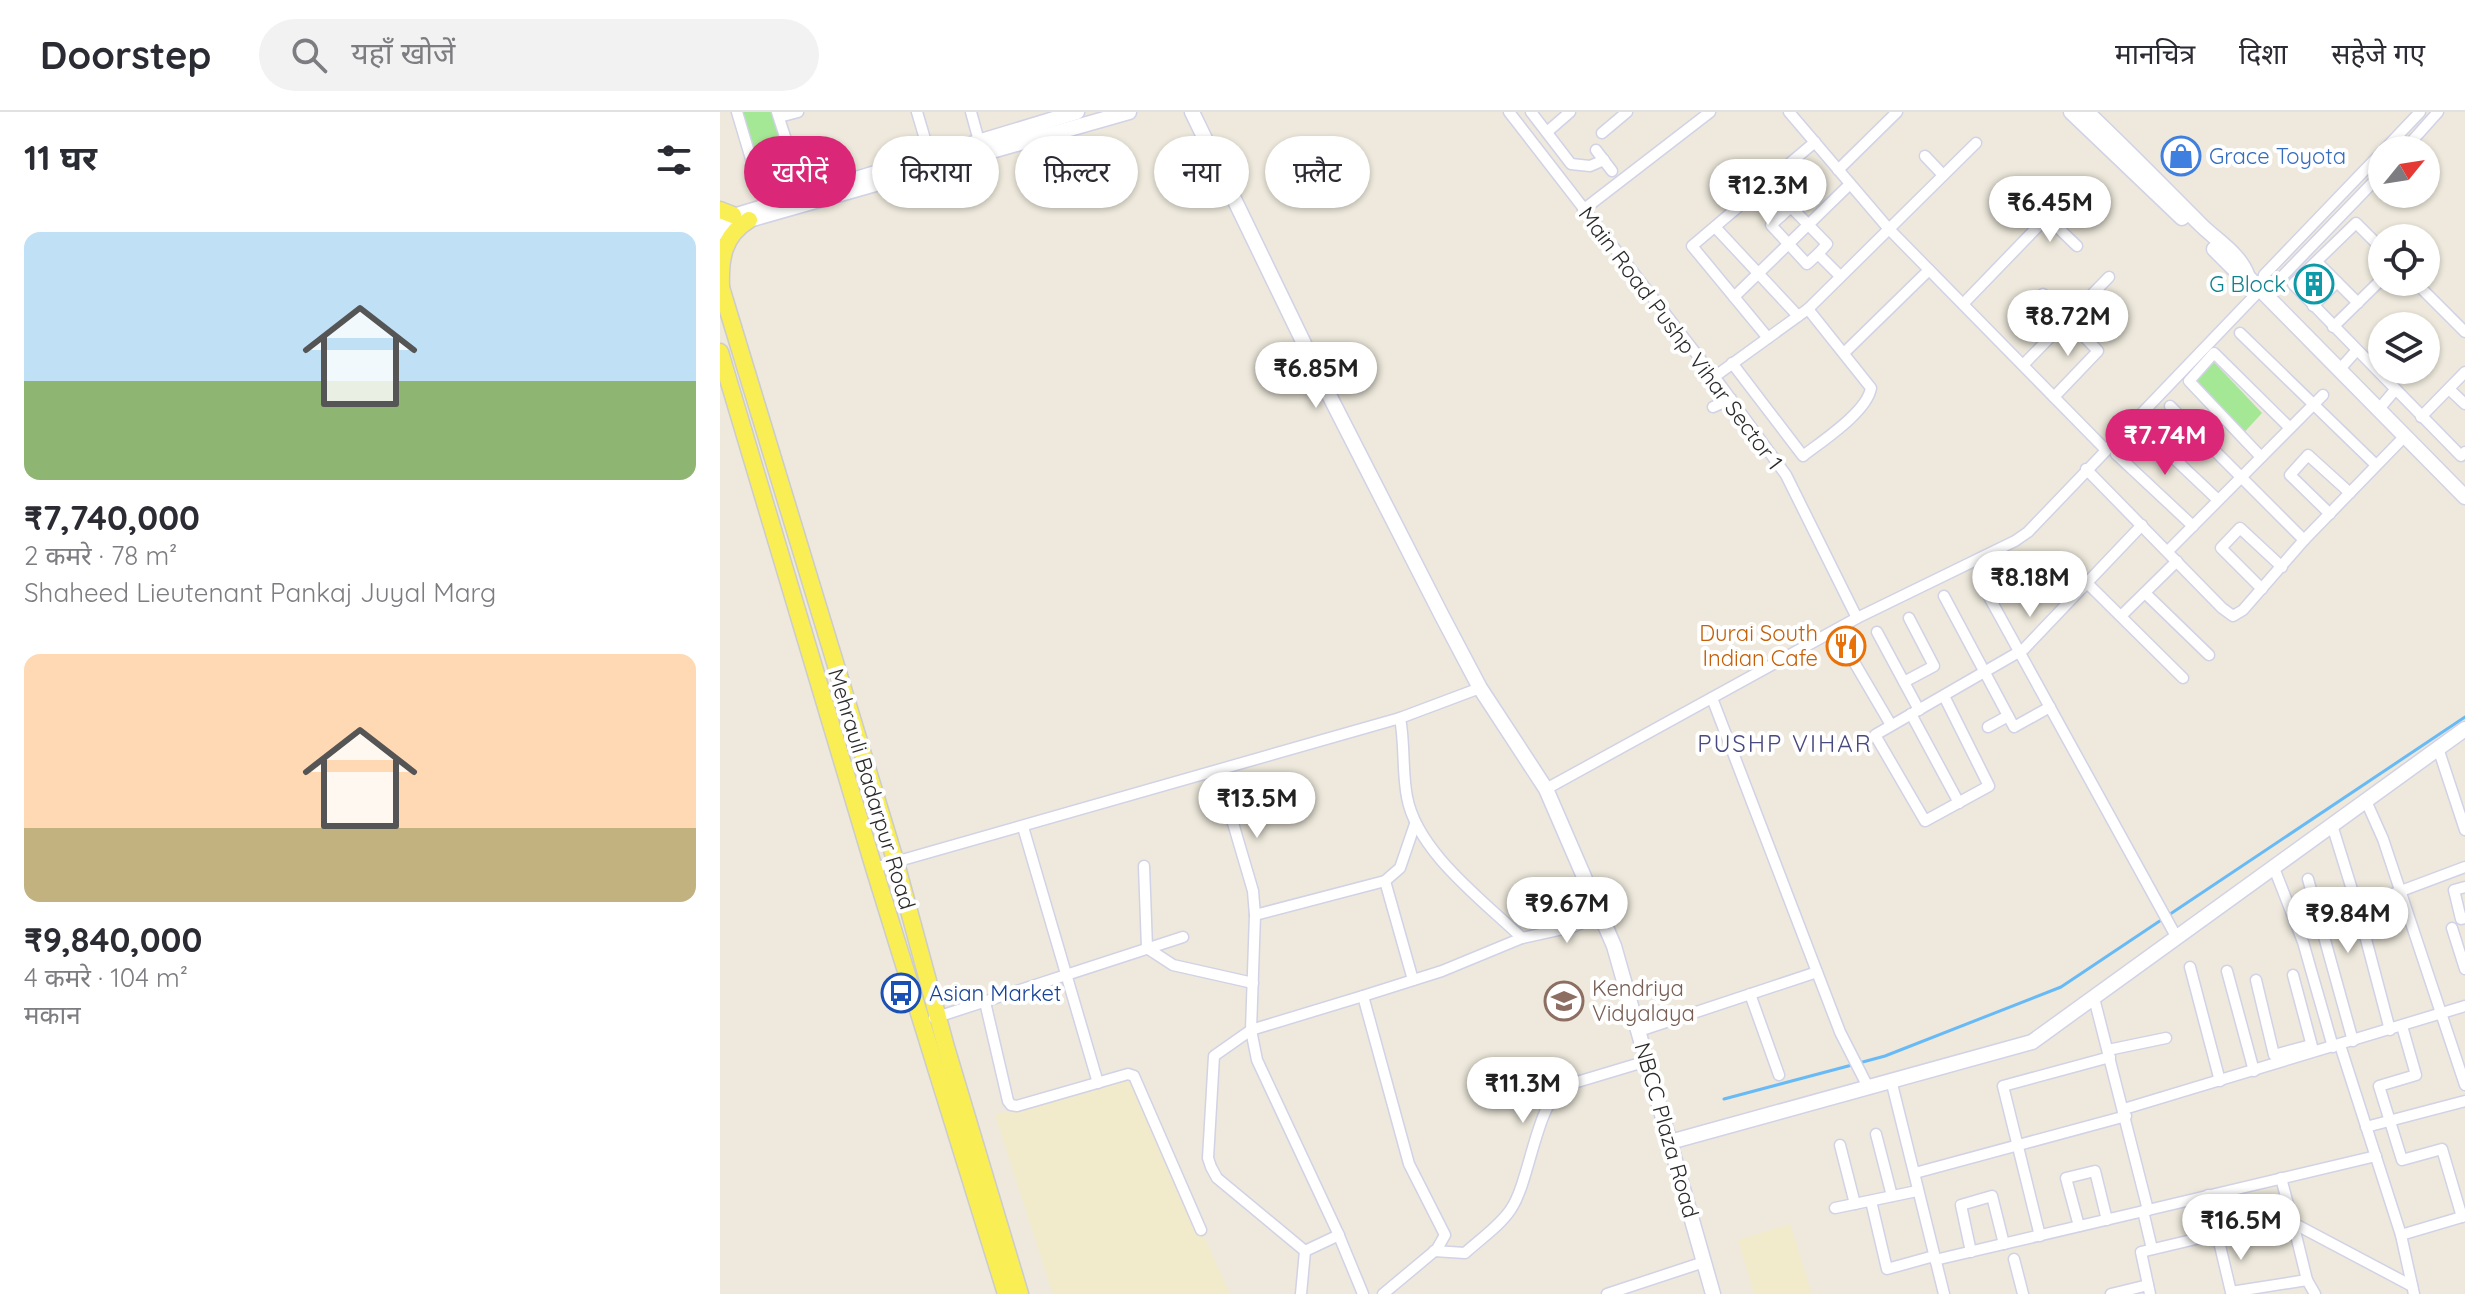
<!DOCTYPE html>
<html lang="hi">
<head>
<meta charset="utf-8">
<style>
	:root { --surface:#fff; --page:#f2f2f3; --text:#2b2b33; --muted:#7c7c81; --line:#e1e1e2; --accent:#db2777 }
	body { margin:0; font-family:Quicksand,"Noto Sans Devanagari",sans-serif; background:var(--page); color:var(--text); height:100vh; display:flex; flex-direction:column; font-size:30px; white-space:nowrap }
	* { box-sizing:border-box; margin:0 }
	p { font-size:26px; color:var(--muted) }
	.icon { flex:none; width:44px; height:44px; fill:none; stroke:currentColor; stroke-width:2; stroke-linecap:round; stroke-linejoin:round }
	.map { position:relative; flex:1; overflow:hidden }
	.sheet { display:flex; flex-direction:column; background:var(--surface); width:720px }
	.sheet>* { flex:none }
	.guide { position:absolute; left:24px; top:24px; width:760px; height:72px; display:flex; gap:16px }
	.needle { width:52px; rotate:60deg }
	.fabs { position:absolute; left:1648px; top:24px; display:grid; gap:16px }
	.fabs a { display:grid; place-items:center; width:72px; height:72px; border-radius:50%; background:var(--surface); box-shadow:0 2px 6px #0004; font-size:40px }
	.price { position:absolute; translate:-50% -68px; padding:0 18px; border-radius:28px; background:#fff; color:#222; font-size:26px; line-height:52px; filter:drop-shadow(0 2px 4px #0008) }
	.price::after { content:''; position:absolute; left:50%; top:48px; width:24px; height:18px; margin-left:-12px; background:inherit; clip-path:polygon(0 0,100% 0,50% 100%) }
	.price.current { background:var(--accent); color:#fff }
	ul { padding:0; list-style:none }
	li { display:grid; align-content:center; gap:16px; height:424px; padding:0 24px }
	li span { display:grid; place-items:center; height:248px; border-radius:16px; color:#555 }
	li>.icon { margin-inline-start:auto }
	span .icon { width:144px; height:144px; fill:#fffc; stroke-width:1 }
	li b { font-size:34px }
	h2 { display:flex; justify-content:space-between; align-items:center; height:96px; padding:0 24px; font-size:34px }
	.tag { padding:0 28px; border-radius:36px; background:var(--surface); box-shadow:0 2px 6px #0004; font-size:28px; line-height:72px }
	.tag.current { background:var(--accent); color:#fff }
	header { display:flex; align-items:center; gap:48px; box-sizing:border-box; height:112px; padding:0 40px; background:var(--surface); border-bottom:2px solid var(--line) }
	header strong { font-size:38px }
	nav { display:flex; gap:44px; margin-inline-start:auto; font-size:28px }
	.search { width:560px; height:72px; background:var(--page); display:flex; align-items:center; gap:20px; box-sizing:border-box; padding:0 28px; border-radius:44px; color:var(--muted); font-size:30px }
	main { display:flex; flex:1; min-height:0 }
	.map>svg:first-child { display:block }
	.education { fill:#f1eacb }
	.green { fill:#a4e895 }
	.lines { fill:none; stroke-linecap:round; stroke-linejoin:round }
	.stream { stroke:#68baf7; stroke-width:3 }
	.street-casing { stroke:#d1d2e5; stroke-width:13 }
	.secondary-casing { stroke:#d1d2e5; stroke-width:17 }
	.primary-casing { stroke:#ccc; stroke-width:19 }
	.street { stroke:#fff; stroke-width:10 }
	.secondary { stroke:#fff; stroke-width:14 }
	.primary { stroke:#faee55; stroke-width:16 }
	.labels { text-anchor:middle; stroke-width:8; stroke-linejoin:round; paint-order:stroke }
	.shop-label { font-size:22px; fill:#366cbe; stroke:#fff; text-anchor:start }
	.culture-label { font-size:22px; fill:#0d838f; stroke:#fff; text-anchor:end }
	.street-label { font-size:22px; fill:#2b2b2b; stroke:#fff }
	.food-label { font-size:22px; fill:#c56008; stroke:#fff; text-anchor:end }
	.education-label { font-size:22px; fill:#785e54; stroke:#fff; text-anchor:start }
	.transit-label { font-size:22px; fill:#164399; stroke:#fff; text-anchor:start }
	.neighbourhood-label { font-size:24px; letter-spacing:2px; fill:#48497f; stroke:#fff }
</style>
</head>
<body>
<header>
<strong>Doorstep</strong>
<div class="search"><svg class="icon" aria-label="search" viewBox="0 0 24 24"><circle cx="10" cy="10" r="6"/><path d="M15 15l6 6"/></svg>यहाँ खोजें</div>
<nav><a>मानचित्र</a><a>दिशा</a><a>सहेजे गए</a></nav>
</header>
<main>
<section class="sheet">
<h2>11 घर<svg class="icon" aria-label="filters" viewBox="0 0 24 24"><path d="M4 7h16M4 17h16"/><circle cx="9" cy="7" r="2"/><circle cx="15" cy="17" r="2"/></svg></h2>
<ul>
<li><span style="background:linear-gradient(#bfe0f5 60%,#8fb573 0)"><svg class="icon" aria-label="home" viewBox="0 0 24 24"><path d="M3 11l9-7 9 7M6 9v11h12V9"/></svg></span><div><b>₹7,740,000</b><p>2 कमरे · 78 m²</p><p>Shaheed Lieutenant Pankaj Juyal Marg</p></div></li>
<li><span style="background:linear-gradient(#ffd9b3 70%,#c2b280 0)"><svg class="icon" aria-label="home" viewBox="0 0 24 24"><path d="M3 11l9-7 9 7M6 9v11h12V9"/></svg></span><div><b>₹9,840,000</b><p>4 कमरे · 104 m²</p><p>मकान</p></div></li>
</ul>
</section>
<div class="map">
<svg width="1745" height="1182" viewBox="0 0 1745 1182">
	<rect width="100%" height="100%" fill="#eee9dc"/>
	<!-- education -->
	<g class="education">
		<polygon points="412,967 510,1182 333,1182 275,1003"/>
		<polygon points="1070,1112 1092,1182 1034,1182 1018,1128"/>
	</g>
	<!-- green -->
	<g class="green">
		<polygon points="21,0 53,0 65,38 38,48"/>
		<polygon points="1491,247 1542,301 1520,325 1469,274"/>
	</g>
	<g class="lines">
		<!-- stream -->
		<g class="stream">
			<polyline points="1139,951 1165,944 1341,875 1745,605"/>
			<polyline points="1004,987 1132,953"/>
		</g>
		<defs>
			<g id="street">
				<polyline points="17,0 45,94"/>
				<polyline points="57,0 69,37"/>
				<polyline points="197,0 210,44"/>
				<polyline points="251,0 259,29"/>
				<polyline points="789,0 1002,275 1066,363 1137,506"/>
				<polyline points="811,0 851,52 870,54 884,48"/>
				<polyline points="1069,0 1168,116 1385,337"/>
				<polyline points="59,5 78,0"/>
				<polyline points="827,20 850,0"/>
				<polyline points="882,21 907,0"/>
				<polyline points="876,38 892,59"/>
				<polyline points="1664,38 1700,0"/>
				<polyline points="1684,38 1718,0"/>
				<polyline points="1205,44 1223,63"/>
				<polyline points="1118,58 1177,0"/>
				<polyline points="1038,79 1061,104 1071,95 1107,132 1098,142 1120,164"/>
				<polyline points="863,98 990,0"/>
				<polyline points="1061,104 1051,113 1087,152 1098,142"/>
				<polyline points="995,115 1078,204"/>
				<polyline points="1662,137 1636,111 1573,172 1741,344 1745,340"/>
				<polyline points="1597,150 1638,191"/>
				<polyline points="1695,170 1745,220"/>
				<polyline points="1541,177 1544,163 1662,40"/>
				<polyline points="1323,182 1378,239 1334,285"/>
				<polyline points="1014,185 1130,72"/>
				<polyline points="1243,192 1327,105 1357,134"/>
				<polyline points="1593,194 1617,170"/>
				<polyline points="1613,215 1662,167"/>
				<polyline points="1520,221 1656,353"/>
				<polyline points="1048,226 972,134 1095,30"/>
				<polyline points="1125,240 1209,158"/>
				<path d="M1012 251 1083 344C1102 329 1147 300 1151 276L1088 197"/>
				<polyline points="1303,253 1389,165"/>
				<polyline points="1620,257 1636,239"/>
				<polyline points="994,265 1088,197 1256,31"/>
				<polyline points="1729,277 1745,292"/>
				<polyline points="1450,294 1584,428"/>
				<polyline points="993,295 1011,287"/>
				<polyline points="1659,297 1675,278"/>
				<polyline points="1701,305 1745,260"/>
				<polyline points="1541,345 1469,269 1494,241 1570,316"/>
				<polyline points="1366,357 1502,496 1513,504 1523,498 1584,428 1685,324"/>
				<polyline points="1610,402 1570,363 1588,343 1630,381"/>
				<polyline points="1473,414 1396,342 1422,316 1498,388"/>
				<polyline points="1448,439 1603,283"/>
				<polyline points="1367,471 1463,566"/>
				<polyline points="1262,472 1457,826"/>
				<polyline points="1542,477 1501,436 1520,416 1562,455"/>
				<polyline points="1425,481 1489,543"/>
				<polyline points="1224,484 1294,615 1330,595"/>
				<polyline points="1401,504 1457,449"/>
				<polyline points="1157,520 1199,598"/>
				<polyline points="1127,538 1171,613"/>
				<polyline points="1184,570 1214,554 1189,506"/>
				<polyline points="1224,584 1269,674 1205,709 1155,623 1304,537 1422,413"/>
				<polyline points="1191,602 1239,691"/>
				<path d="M680 606C685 632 682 659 687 685 697 740 764 789 802 826"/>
				<polyline points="1268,615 1288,604"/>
				<polyline points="1718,636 1745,718"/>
				<polyline points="498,660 533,779 535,803 531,918 494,944 488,1046 491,1055 497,1066 585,1139 581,1182"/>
				<polyline points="826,677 1137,506 1295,429 1308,420 1541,177 1554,173 1662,61"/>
				<polyline points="1646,689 1663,727 1745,973"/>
				<polyline points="1612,713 1638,797 1670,918"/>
				<polyline points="303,715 378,971"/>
				<polyline points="424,754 427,836 453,853 533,871"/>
				<polyline points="154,756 680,606 760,576"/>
				<polyline points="1554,756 1583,830 1613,935"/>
				<polyline points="1588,767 1633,929"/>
				<polyline points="665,769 693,868"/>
				<polyline points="1745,775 1734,778 1741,807 1745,806"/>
				<polyline points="535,803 665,769 680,756 695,712"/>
				<polyline points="1601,809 1745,755"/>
				<polyline points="1732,816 1745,857"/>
				<polyline points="1470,855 1500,969"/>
				<polyline points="1507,859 1534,959"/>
				<polyline points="1097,860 1120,920 1148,975"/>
				<polyline points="1573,863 1593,938"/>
				<polyline points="1536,868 1554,943 1591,933"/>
				<polyline points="1030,882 1059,963"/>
				<polyline points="643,884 722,859 802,826 852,815 881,804"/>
				<polyline points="1374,886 1428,1098 1656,1044"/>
				<polyline points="265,890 288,989 291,993 297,994 408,962 414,964 481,1118"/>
				<polyline points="214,906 463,825"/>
				<polyline points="1682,914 1696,963 1659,974 1682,1048 1722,1037 1742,1105"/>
				<polyline points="919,919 1097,860 992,586"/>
				<polyline points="1620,933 1681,1123"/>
				<polyline points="1388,938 1446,926"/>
				<polyline points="1171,968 1224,1182"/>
				<polyline points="1404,997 1745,894"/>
				<polyline points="1646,1015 1745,989"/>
				<polyline points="1156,1022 1172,1084"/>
				<polyline points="1120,1033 1135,1092"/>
				<polyline points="1195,1061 1406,1004"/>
				<polyline points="1561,1066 1573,1111 1692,1174"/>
				<polyline points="1488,1083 1511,1180 1587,1168"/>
				<polyline points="1151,1089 1167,1157 1214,1144"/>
				<polyline points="1115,1096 1197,1079"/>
				<polyline points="1423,1099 1432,1137"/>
				<polyline points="1573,1111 1587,1168 1595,1182"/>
				<polyline points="1359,1114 1346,1066 1375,1059 1387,1108"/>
				<polyline points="1320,1124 1283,974 1390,945"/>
				<polyline points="585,1139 619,1123"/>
				<path d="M714 1139 745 1141C759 1128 780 1114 791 1097 811 1067 816 987 847 973L927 949"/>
				<polyline points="1251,1140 1241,1093 1272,1084 1284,1132"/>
				<polyline points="1294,1147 1303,1182"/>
				<polyline points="1215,1148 1428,1098"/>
				<polyline points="643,1182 617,1119 537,948 531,918 643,884 689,1052 725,1123 717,1137 663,1182"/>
				<polyline points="887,1182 984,1150"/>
				<polyline points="1391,1182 1428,1173"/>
				<polyline points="1430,1182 1421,1140 1497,1122"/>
				<polyline points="1694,1182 1681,1123 1745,1104"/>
			</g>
			<g id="secondary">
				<polyline points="472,0 606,277 722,504 760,576 826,677 894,834 993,1182"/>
				<polyline points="1351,0 1462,106"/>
				<path d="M1367 0C1405 36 1441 73 1478 110 1495 128 1520 141 1528 165L1745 385"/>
				<polyline points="0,108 357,0"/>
				<polyline points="0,120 29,108 409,0"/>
				<polyline points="1494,137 1516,159 1528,165"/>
				<polyline points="950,1030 1312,930 1745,617"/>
			</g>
			<g id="primary">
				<polyline points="0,98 13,103"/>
				<polyline points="0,172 176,751 226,935 300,1182"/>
				<path d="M1 175C0 147 3 124 29 108"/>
				<polyline points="0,240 154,756 286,1182"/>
			</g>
		</defs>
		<!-- street casing -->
		<use href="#street" class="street-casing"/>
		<!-- secondary casing -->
		<use href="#secondary" class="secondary-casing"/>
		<!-- primary casing -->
		<use href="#primary" class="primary-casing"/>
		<!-- street -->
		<use href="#street" class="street"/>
		<!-- secondary -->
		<use href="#secondary" class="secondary"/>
		<!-- primary -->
		<use href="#primary" class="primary"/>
	</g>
	<!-- icons -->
	<defs>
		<symbol id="shop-ring" viewBox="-11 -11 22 22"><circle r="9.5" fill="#fff" stroke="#3f7fe0" stroke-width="1.5"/><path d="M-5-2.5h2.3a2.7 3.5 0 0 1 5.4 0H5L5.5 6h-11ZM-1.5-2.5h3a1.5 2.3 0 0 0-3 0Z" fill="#3f7fe0"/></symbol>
		<symbol id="building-ring" viewBox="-11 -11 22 22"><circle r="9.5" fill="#fff" stroke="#0f9aa8" stroke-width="1.5"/><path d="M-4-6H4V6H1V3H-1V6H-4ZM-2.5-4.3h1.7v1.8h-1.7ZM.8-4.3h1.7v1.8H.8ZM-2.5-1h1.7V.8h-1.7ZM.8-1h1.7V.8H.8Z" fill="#0f9aa8"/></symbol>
		<symbol id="restaurant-ring" viewBox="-11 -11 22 22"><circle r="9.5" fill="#fff" stroke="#e8710a" stroke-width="1.5"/><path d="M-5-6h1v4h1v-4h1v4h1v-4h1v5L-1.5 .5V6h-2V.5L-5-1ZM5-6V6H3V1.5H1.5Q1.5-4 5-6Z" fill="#e8710a"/></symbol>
		<symbol id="bus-ring" viewBox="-11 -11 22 22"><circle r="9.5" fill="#fff" stroke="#1a4fb4" stroke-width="1.5"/><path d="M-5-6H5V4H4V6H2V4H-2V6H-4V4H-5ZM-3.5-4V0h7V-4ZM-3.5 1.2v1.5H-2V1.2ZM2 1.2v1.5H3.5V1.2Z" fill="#1a4fb4"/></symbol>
		<symbol id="school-ring" viewBox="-11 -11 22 22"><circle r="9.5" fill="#fff" stroke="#8d6e63" stroke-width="1.5"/><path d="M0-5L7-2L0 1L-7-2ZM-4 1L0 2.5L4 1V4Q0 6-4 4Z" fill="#8d6e63"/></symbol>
	</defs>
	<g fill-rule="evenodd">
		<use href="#shop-ring" x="1439" y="22" width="44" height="44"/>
		<use href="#building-ring" x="1572" y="150" width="44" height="44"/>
		<use href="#restaurant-ring" x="1104" y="512" width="44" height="44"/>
		<use href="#bus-ring" x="159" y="859" width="44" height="44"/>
		<use href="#school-ring" x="822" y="867" width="44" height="44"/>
	</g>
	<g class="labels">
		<!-- shop labels -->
		<g class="shop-label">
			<text x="1489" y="52">Grace Toyota</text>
		</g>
		<!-- culture labels -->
		<g class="culture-label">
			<text x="1566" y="180">G Block</text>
		</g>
		<!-- street labels -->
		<g class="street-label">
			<text transform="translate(961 226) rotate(53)" y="8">Main Road Pushp Vihar Sector 1</text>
			<text transform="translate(152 677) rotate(73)" y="8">Mehrauli Badarpur Road</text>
			<text transform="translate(947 1018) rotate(74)" y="8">NBCC Plaza Road</text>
		</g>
		<!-- food labels -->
		<g class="food-label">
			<text x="1098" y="529">Durai South<tspan x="1098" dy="25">Indian Cafe</tspan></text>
		</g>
		<!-- education labels -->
		<g class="education-label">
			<text x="872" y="884">Kendriya<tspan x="872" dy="25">Vidyalaya</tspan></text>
		</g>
		<!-- transit labels -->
		<g class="transit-label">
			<text x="209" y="889">Asian Market</text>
		</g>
		<!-- neighbourhood labels -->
		<g class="neighbourhood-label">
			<text x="1065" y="640">PUSHP VIHAR</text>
		</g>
	</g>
</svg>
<div class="fabs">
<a><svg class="needle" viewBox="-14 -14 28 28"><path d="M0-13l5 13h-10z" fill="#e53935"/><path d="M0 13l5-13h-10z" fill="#7c7c81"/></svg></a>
<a><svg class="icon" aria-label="locate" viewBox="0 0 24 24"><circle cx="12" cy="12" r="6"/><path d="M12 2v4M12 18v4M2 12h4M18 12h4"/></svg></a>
<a><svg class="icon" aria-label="layers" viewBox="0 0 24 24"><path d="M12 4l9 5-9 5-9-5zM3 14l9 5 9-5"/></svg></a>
</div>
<b class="price" style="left:1048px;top:115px">₹12.3M</b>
<b class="price" style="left:1330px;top:132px">₹6.45M</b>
<b class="price" style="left:1348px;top:246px">₹8.72M</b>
<b class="price" style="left:596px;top:298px">₹6.85M</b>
<b class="price current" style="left:1445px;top:365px">₹7.74M</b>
<b class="price" style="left:1310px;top:507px">₹8.18M</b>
<b class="price" style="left:537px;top:728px">₹13.5M</b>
<b class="price" style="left:847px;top:833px">₹9.67M</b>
<b class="price" style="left:1628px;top:843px">₹9.84M</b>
<b class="price" style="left:803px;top:1013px">₹11.3M</b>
<b class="price" style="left:1521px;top:1150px">₹16.5M</b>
<div class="guide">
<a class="tag current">खरीदें</a>
<a class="tag">किराया</a>
<a class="tag">फ़िल्टर</a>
<a class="tag">नया</a>
<a class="tag">फ़्लैट</a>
</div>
</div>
</main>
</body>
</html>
